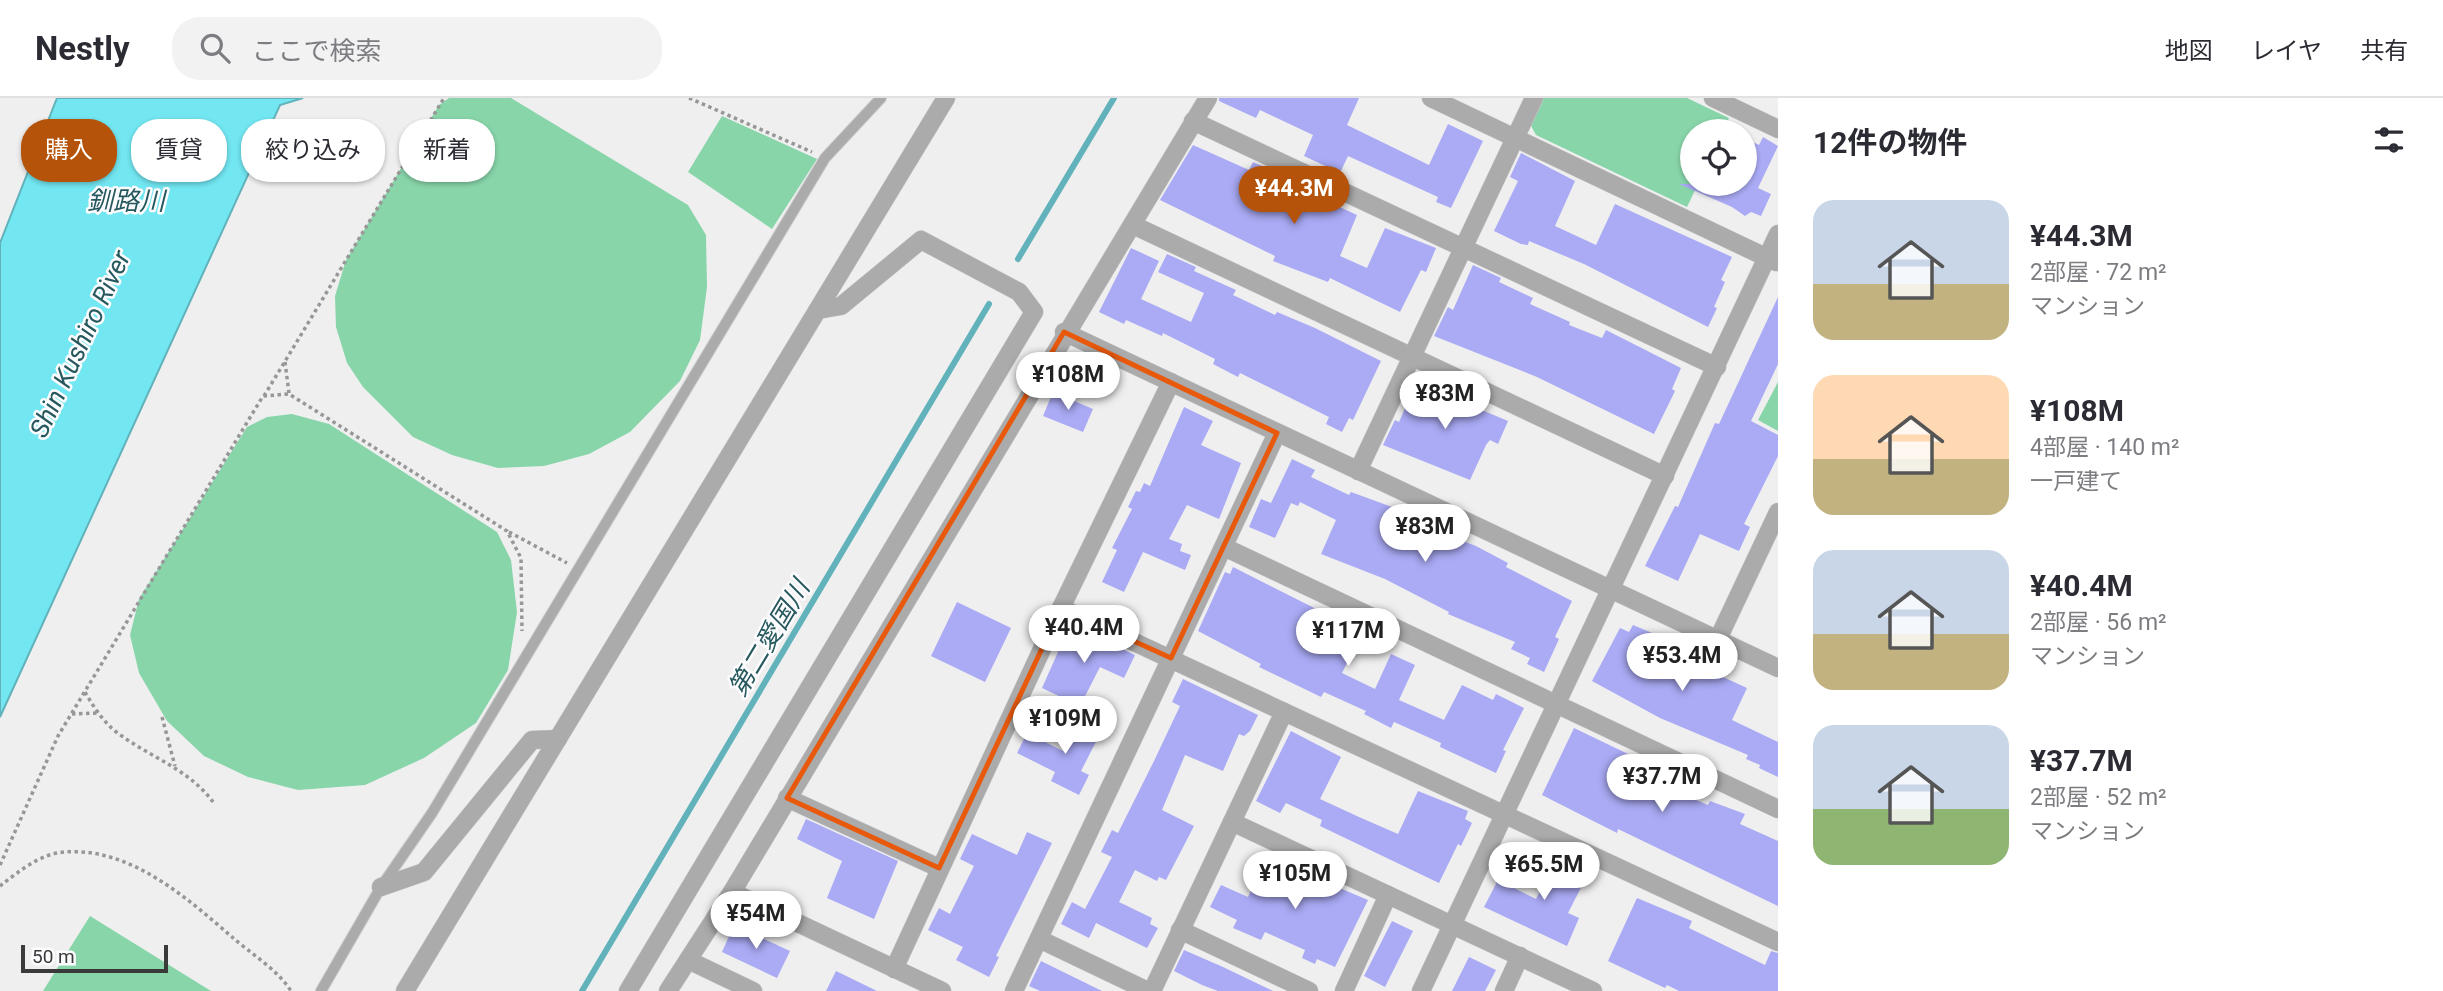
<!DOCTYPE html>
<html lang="ja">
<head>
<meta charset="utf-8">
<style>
	:root { --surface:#fff; --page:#f2f2f3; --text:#2b2b33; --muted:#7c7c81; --line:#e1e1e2; --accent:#b45309 }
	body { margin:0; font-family:Roboto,"Noto Sans JP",sans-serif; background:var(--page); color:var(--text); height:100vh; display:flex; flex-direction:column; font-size:26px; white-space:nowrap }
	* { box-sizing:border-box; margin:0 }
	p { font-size:23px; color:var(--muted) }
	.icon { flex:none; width:38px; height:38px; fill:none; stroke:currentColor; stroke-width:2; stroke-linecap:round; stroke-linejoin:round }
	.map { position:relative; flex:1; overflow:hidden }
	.drawer { display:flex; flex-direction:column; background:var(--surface); width:665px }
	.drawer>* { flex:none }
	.top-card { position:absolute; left:21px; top:21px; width:665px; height:63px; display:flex; gap:14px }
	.controls { position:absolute; left:1680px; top:21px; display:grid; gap:14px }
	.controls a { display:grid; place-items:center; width:77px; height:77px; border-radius:50%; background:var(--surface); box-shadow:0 2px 5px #0004; font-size:35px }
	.scale { position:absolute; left:21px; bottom:18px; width:147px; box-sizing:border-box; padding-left:7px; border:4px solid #3a3a3a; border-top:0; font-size:19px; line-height:24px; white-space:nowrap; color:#3a3a3a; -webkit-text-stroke:5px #fcfcfe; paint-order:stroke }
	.price { position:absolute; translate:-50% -60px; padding:0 16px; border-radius:24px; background:#fff; color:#222; font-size:23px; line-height:46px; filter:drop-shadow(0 2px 4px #0008) }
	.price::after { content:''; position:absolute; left:50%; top:42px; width:21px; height:16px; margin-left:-10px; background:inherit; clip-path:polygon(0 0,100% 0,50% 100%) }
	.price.active { background:var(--accent); color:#fff }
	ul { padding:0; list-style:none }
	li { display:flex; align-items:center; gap:21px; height:175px; padding:0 35px }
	li span { display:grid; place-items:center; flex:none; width:196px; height:140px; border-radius:21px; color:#555 }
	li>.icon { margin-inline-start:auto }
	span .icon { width:84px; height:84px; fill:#fffc; stroke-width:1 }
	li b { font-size:30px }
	h2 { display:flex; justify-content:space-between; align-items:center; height:84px; padding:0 35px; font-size:30px }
	.pill { padding:0 24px; border-radius:28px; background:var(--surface); box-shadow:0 2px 5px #0004; font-size:24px; line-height:63px }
	.pill.active { background:var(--accent); color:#fff }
	header { display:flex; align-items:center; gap:42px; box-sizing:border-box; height:98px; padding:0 35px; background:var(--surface); border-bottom:2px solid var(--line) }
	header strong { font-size:33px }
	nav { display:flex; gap:38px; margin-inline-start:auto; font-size:24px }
	.search { width:490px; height:63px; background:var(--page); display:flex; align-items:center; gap:18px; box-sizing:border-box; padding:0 24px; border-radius:28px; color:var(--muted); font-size:26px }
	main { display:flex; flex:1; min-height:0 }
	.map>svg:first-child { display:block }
	.green { fill:#88d5aa }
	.water { fill:#72e6f1; stroke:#61b2ba; stroke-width:2 }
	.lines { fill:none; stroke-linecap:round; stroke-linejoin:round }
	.stream { stroke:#61b2ba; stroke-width:6 }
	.building { fill:#aaaaf5 }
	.service-casing { stroke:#cbcbcc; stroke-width:12 }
	.minor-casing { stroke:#cbcbcc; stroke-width:19 }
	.tertiary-casing { stroke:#cbcbcc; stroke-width:19 }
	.path { stroke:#979798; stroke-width:3.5; stroke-dasharray:3.5 3.5; stroke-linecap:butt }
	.service { stroke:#ababab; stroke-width:10 }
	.minor { stroke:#ababab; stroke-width:18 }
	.tertiary { stroke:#ababab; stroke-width:18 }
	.marked { fill:none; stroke:#e8590c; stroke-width:5; stroke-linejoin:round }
	.labels { text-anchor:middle; stroke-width:5; stroke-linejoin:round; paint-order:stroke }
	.water-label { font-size:26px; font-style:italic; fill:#26585d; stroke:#fcfcfe }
</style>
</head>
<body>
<header>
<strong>Nestly</strong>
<div class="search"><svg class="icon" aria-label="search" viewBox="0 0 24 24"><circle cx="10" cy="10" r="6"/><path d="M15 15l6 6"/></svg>ここで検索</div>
<nav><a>地図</a><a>レイヤ</a><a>共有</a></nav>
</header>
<main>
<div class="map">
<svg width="1778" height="893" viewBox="0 0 1778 893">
	<rect width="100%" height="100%" fill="#efeff0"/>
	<!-- green -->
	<g class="green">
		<polygon points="449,0 511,0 688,107 706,137 707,189 700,242 680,283 630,334 589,356 544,368 498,370 452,357 413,339 363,289 347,265 336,229 335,198 346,162 439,7"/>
		<polygon points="1543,0 1687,0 1729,20 1723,33 1692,33 1692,86 1698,86 1687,109 1536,37 1530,26"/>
		<polygon points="722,18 817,61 772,131 688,74"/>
		<polygon points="1778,284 1778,333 1758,322"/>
		<polygon points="292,316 329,326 497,434 511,462 517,514 508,572 476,625 424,660 365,687 298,692 248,679 204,658 167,623 139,575 130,537 139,501 247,329 267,319"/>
		<polygon points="90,818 211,893 43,893"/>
	</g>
	<!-- water -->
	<polygon class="water" points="57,0 303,0 280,7 0,619 0,145"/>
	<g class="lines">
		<!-- stream -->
		<g class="stream">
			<polyline points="1018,161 1114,0"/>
			<polyline points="582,893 989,206"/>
		</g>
	</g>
	<!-- building -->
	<g class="building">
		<polygon points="1219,0 1359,0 1347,27 1429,67 1448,26 1483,43 1451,110 1436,104 1438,99 1348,58 1340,75 1304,58 1313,37 1260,12 1256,20 1219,3"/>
		<polygon points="1763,39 1778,48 1758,90 1771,96 1761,118 1751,114 1745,118 1732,109 1679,86 1745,86 1745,40 1759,47"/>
		<polygon points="1193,47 1249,72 1253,64 1274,73 1272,78 1357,117 1340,158 1367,170 1385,130 1436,150 1426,174 1421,172 1400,214 1330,180 1328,184 1273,163 1275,158 1160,102"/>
		<polygon points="1521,55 1575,83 1555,128 1596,147 1615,106 1732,159 1721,182 1725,184 1714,209 1717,210 1708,229 1584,166 1529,143 1528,147 1521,146 1494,133 1518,83 1510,79"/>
		<polygon points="1131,150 1159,163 1141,201 1191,224 1204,195 1158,174 1167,156 1196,169 1194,173 1236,192 1233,197 1275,217 1277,214 1315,230 1381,263 1353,322 1349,320 1342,334 1326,326 1329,319 1240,275 1238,279 1213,266 1215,261 1163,235 1162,238 1126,222 1124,226 1099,214"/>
		<polygon points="1473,167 1501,180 1499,184 1533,200 1530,206 1570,224 1569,227 1602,240 1606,232 1681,270 1672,291 1675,293 1654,336 1537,279 1434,238 1448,209 1453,212"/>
		<polygon points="1778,199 1778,266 1751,323 1778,337 1778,358 1744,426 1750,429 1739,453 1700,436 1678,483 1645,468 1675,408 1678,409 1715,325 1719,326"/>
		<polygon points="1417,283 1457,300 1459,297 1479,305 1477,310 1508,323 1498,346 1490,342 1486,347 1470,382 1383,347 1395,322 1399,324"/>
		<polygon points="1053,294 1093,311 1083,334 1043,318"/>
		<polygon points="1184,309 1213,323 1201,347 1241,365 1219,421 1187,407 1169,441 1182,446 1180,453 1191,457 1185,472 1143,454 1124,494 1102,484 1117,452 1112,450 1132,411 1128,409 1136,393 1140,394 1144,385 1150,388"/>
		<polygon points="1292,361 1315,372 1311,379 1349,397 1351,394 1403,413 1400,419 1476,448 1508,465 1506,469 1572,503 1555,539 1559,541 1544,574 1527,566 1530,560 1511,551 1515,544 1448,516 1449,514 1385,481 1321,456 1336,422 1300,404 1298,408 1291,405 1275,440 1249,429 1261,401 1271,405"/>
		<polygon points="1233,469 1362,534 1342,575 1375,591 1391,556 1415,567 1399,602 1444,622 1462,587 1493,602 1496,596 1524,610 1503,652 1506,653 1496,675 1440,649 1441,645 1394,624 1391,630 1364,616 1366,613 1324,594 1321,599 1259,569 1261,566 1198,533 1225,474 1230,476"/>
		<polygon points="957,504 1011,530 985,584 931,558"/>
		<polygon points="1070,527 1135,557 1124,580 1100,569 1080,608 1042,590"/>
		<polygon points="1633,527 1676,545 1674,550 1714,569 1712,574 1747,590 1732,622 1778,644 1778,679 1759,670 1760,667 1746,661 1748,657 1660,620 1592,583 1620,530 1629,534"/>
		<polygon points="1183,581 1258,617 1250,633 1244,638 1239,636 1223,673 1185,657 1162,712 1194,728 1166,782 1159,779 1157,783 1135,772 1119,804 1152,820 1150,826 1158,830 1147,850 1096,825 1089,840 1061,826 1072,804 1085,811 1112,759 1101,754 1112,732 1118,735 1154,663 1180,608 1172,604"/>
		<polygon points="1082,620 1103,630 1081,673 1089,677 1079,697 1051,683 1055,674 1017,655 1027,635 1065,654"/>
		<polygon points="1574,630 1680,681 1675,693 1708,707 1710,703 1745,716 1740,726 1778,743 1778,808 1618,731 1617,735 1542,697"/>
		<polygon points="1291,633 1341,659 1320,701 1359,719 1398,736 1418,693 1468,713 1465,721 1472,725 1461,748 1458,746 1439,785 1320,728 1322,722 1286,705 1280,715 1256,703"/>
		<polygon points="806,721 898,763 874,821 827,800 842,763 797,741"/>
		<polygon points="1027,734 1052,745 996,858 999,859 989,879 956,862 963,849 928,832 939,810 950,816 974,768 960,761 972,736 1017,757"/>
		<polygon points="1559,756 1590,772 1568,815 1579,820 1567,848 1484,809 1498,782 1536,801"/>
		<polygon points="1266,759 1368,802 1335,869 1317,861 1315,866 1302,860 1305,852 1265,834 1261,842 1233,830 1237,822 1210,809 1221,787 1248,799"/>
		<polygon points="1637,800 1692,823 1689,830 1765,867 1771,853 1778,855 1778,893 1679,893 1667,887 1665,890 1608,863"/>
		<polygon points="1392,823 1413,833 1385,889 1364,878"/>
		<polygon points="734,827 790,853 777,880 722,854"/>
		<polygon points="1184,852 1223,869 1273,893 1218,893 1202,887 1174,873"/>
		<polygon points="1469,859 1496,872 1485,893 1452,893"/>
		<polygon points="1041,863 1102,893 1040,893 1029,888"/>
		<polygon points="836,873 877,893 826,893"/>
	</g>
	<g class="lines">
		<defs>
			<polyline id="service" points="321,893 381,789 432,715 825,60 881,0"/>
			<g id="minor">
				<polyline points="1431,0 1776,164"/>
				<polyline points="1713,0 1778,31"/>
				<polyline points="1193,23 1717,269"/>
				<polyline points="1133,127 1665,378"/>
				<polyline points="1064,234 1778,570"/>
				<polyline points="1358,373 1534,0"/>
				<polyline points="1224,449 1778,711"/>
				<polyline points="1061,510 1778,844"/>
				<polyline points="1718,541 1778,414"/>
				<polyline points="787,700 939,770"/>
				<polyline points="1232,724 1593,893"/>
				<polyline points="381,789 424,774 532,642 558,641"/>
				<polyline points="1180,832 1309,893"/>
				<polyline points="1039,841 1148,893"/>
				<polyline points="688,862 753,893"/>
				<polyline points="894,871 1061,510 1171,284"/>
				<polyline points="405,893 946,0"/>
				<polyline points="628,893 1034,214 1019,194 921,142 841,208 818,212"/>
				<polyline points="668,893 732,794 1208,0"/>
				<polyline points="1014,893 1277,335"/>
				<polyline points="1152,893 1284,614"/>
				<polyline points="1344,893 1388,797"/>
				<polyline points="1421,893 1778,136"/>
				<polyline points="1504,893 1520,858"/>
			</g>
			<polyline id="tertiary" points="732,794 942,893"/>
		</defs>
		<!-- service casing -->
		<use href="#service" class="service-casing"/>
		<!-- minor casing -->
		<use href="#minor" class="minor-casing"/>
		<!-- tertiary casing -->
		<use href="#tertiary" class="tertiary-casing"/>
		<!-- path -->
		<g class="path">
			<polyline points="689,0 812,54"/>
			<polyline points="285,264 289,295"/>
			<polyline points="264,298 444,0"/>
			<polyline points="509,434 567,465"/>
			<path d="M85 594C93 608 102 622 115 633 147 658 188 670 213 704"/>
			<polyline points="72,616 98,615"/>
			<polyline points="162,619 175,668"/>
			<polyline points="0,767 58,638 263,298 289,296 507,433 521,460 522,533"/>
			<path d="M0 788C18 774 41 755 65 754 130 749 187 800 232 839 250 855 278 872 291 893"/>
		</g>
		<!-- service -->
		<use href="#service" class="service"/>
		<!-- minor -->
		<use href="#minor" class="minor"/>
		<!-- tertiary -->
		<use href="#tertiary" class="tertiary"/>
	</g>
	<!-- marked area -->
	<path class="marked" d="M1064 234 1277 335 1171 560 1061 510 939 770 787 700Z"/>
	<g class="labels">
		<!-- water labels -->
		<g class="water-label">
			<text x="126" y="112">釧路川</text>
			<text transform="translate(80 246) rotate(-65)" y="9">Shin Kushiro River</text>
			<text transform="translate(769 540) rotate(-59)" y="9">第二愛国川</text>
		</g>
	</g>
</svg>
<div class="controls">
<a><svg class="icon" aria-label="locate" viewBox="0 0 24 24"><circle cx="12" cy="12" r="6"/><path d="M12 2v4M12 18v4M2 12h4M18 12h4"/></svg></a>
</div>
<div class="scale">50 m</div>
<b class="price active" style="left:1294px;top:128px">¥44.3M</b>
<b class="price" style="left:1068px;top:314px">¥108M</b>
<b class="price" style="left:1445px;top:333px">¥83M</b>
<b class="price" style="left:1425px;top:466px">¥83M</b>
<b class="price" style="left:1084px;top:567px">¥40.4M</b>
<b class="price" style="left:1348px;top:570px">¥117M</b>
<b class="price" style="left:1682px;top:595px">¥53.4M</b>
<b class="price" style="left:1065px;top:658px">¥109M</b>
<b class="price" style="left:1662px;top:716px">¥37.7M</b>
<b class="price" style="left:1544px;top:804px">¥65.5M</b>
<b class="price" style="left:1295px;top:813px">¥105M</b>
<b class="price" style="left:756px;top:853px">¥54M</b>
<div class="top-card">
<a class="pill active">購入</a>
<a class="pill">賃貸</a>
<a class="pill">絞り込み</a>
<a class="pill">新着</a>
</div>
</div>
<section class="drawer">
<h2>12件の物件<svg class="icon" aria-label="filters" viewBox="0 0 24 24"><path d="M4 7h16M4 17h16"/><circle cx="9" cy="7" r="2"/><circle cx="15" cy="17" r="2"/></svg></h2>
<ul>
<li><span style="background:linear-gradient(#c9d6e8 60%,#c2b280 0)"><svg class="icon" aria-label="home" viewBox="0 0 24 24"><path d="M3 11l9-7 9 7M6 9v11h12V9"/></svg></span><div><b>¥44.3M</b><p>2部屋 · 72 m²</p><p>マンション</p></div></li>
<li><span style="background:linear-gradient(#ffd9b3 60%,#c2b280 0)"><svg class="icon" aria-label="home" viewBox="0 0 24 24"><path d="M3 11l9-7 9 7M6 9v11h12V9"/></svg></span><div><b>¥108M</b><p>4部屋 · 140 m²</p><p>一戸建て</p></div></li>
<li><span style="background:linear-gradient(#c9d6e8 60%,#c2b280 0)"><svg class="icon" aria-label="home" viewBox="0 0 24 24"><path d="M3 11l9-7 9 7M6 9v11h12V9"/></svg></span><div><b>¥40.4M</b><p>2部屋 · 56 m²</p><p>マンション</p></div></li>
<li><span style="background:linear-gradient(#c9d6e8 60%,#8fb573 0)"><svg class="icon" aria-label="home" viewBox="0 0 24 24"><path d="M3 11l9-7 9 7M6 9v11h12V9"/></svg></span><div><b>¥37.7M</b><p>2部屋 · 52 m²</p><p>マンション</p></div></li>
</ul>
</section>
</main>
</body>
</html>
